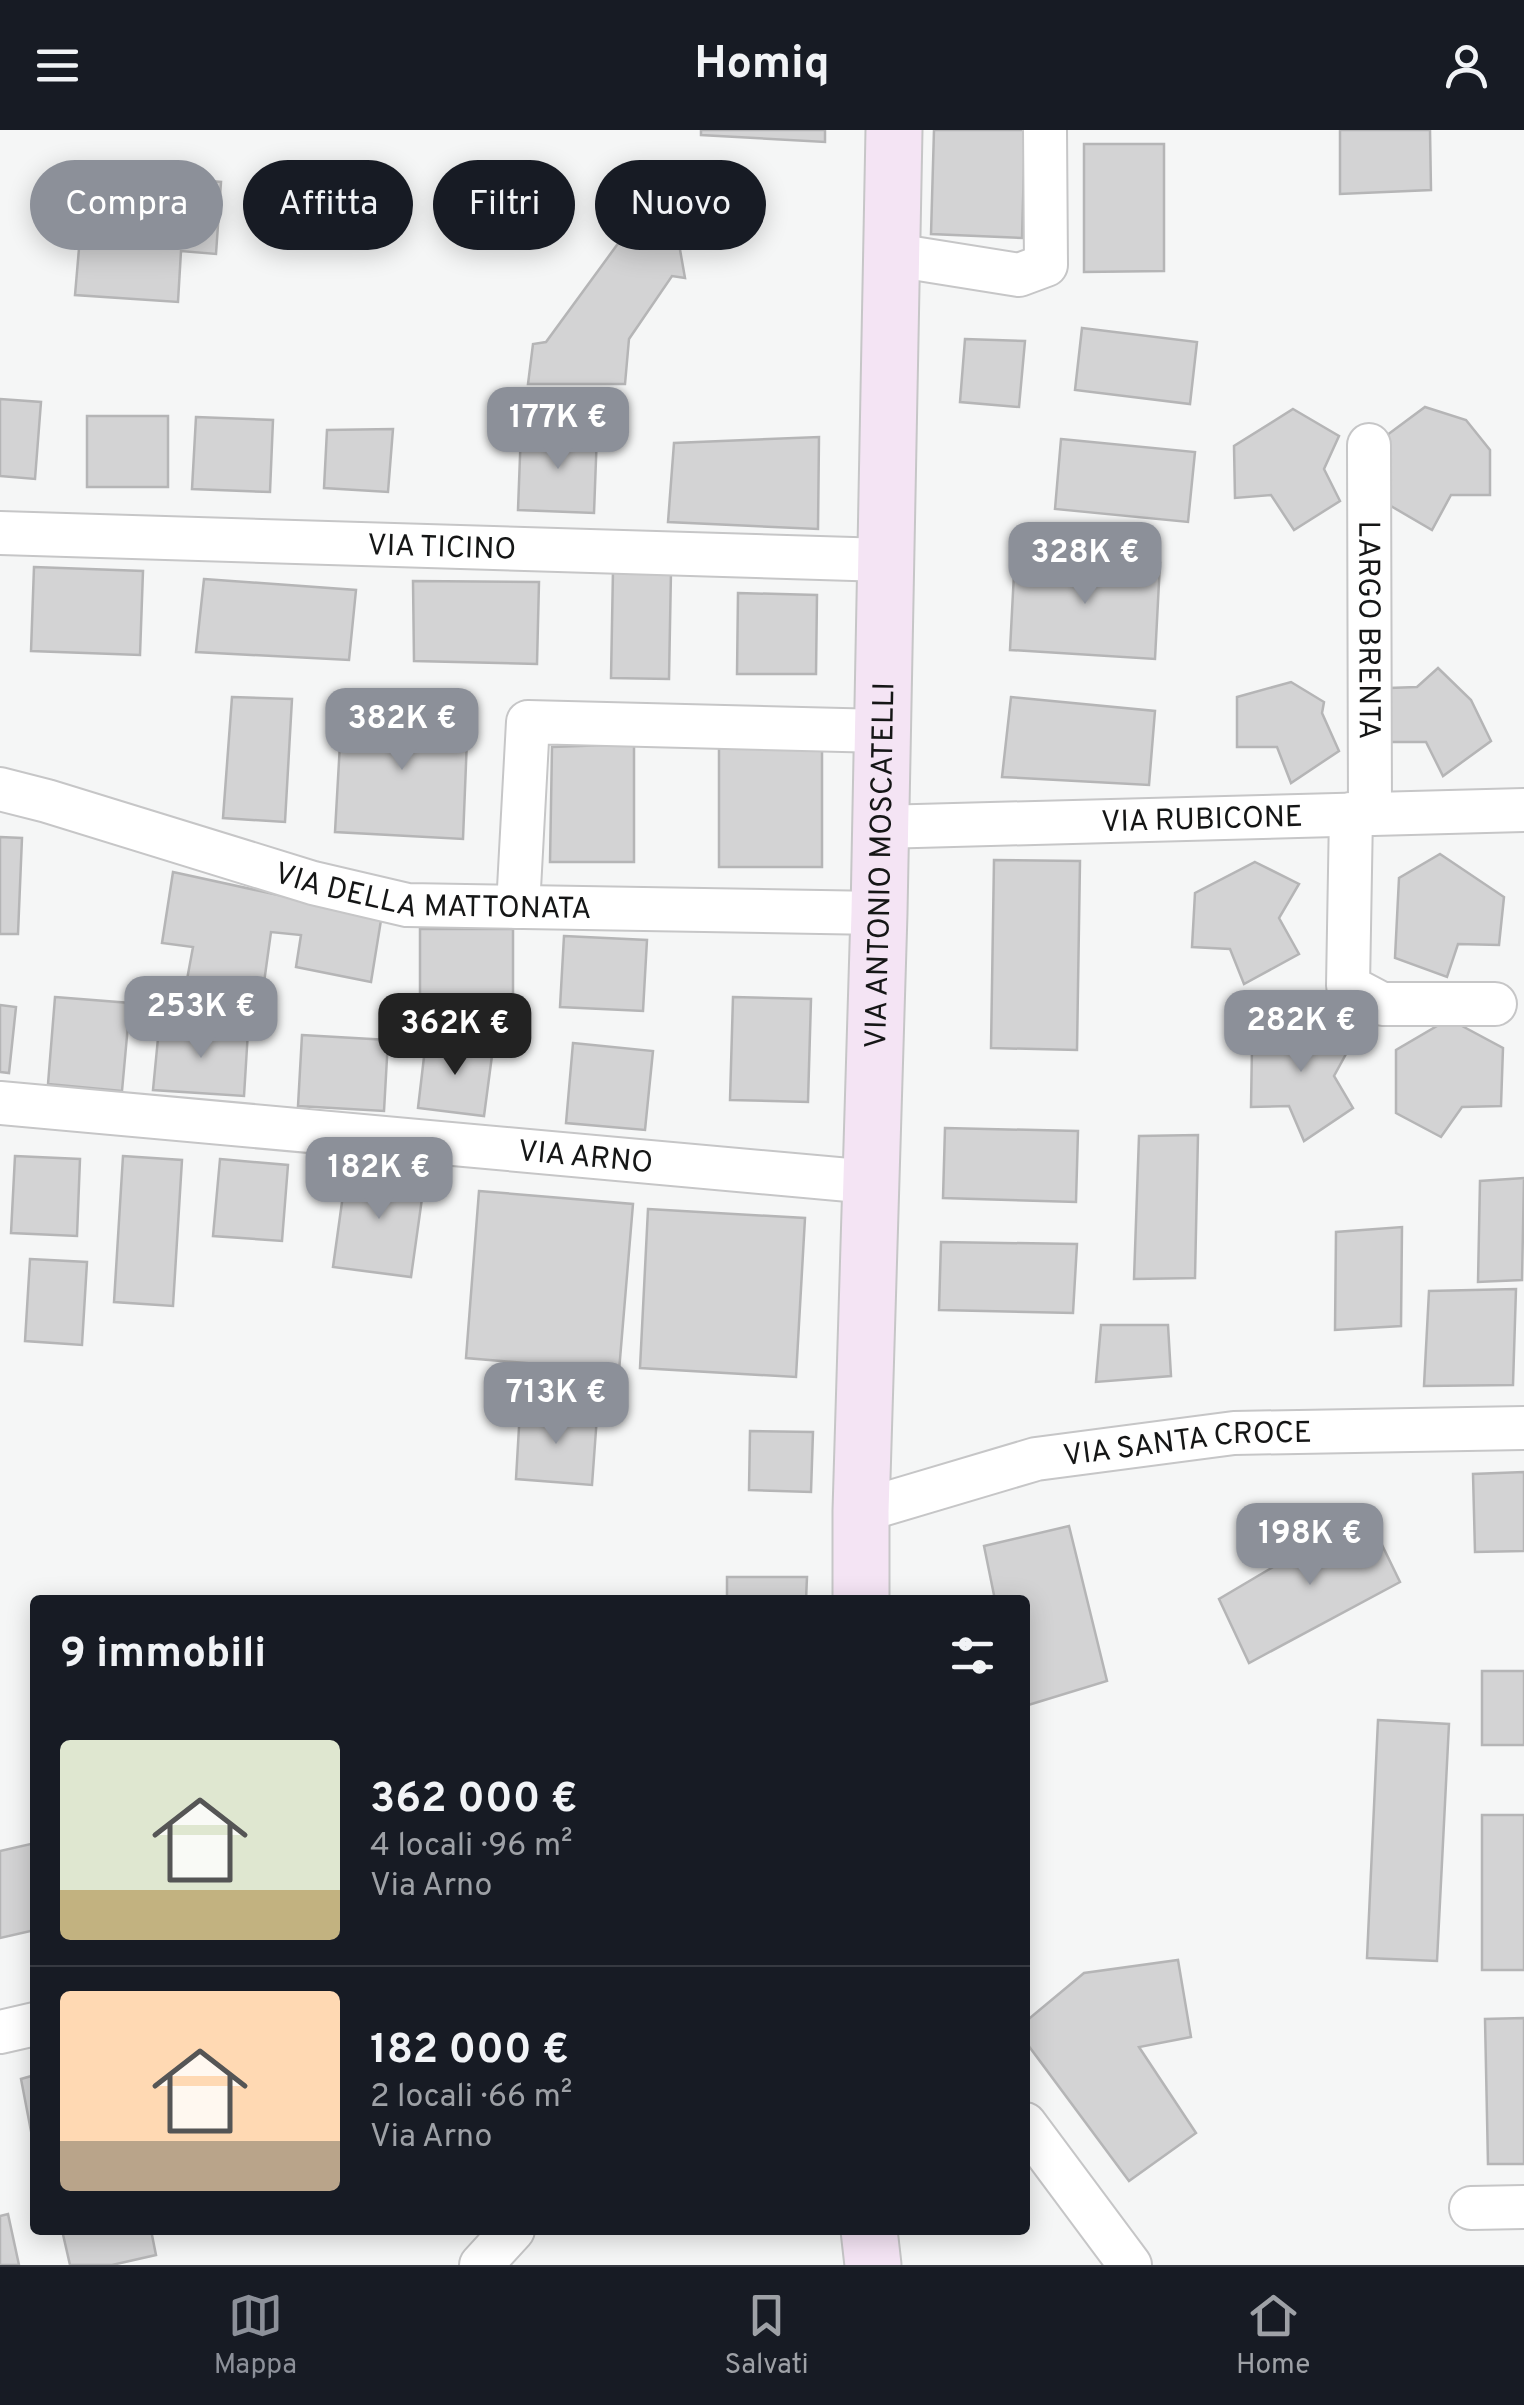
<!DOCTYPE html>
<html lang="it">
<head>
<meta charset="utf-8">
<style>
	:root { --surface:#171b24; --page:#20242c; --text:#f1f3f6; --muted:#9ea1a6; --line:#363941; --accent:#8c9099 }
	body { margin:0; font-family:Overpass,sans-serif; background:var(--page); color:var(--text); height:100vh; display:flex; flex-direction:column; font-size:38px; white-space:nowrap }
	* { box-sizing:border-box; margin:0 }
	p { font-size:32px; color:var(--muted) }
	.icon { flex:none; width:55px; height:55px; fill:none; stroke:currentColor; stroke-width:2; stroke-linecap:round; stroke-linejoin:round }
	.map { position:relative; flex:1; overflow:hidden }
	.side { position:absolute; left:30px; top:1465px; width:1000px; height:640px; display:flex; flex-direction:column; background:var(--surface); border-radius:10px; box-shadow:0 5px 25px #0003 }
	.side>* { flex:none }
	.guide { position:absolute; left:30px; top:30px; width:1000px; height:90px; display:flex; gap:20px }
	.price { position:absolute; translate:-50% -85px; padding:0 22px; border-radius:20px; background:var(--accent); color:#fff; font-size:32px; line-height:65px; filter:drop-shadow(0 2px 5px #0008) }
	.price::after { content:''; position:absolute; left:50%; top:60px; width:30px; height:22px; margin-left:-15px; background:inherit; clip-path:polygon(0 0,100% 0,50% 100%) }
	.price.on { background:#222; color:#fff }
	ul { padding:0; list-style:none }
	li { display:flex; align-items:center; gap:30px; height:250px; padding:0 30px }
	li+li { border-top:2px solid var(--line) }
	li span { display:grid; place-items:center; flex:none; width:280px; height:200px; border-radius:10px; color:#555 }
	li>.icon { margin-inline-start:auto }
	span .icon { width:120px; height:120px; fill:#fffc; stroke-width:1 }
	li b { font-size:42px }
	h2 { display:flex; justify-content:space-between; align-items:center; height:120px; padding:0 30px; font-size:42px }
	.chip { padding:0 35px; border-radius:45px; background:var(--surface); box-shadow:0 5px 25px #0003; font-size:35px; line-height:90px }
	.chip.on { background:var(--accent); color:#fff }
	header { display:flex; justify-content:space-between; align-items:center; height:130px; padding:0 30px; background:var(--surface); font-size:45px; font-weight:700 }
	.dock { display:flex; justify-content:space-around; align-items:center; height:140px; border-top:2px solid var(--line); background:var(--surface); font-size:28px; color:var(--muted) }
	.dock a { display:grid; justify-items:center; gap:5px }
	.dock .on { color:var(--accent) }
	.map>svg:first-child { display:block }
	.building { fill:#d3d3d4; stroke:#b5b5b6; stroke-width:2.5 }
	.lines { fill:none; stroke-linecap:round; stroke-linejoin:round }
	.street-casing { stroke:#c6c6c7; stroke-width:46 }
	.secondary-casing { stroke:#c6c6c7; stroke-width:59 }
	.street { stroke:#fff; stroke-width:42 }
	.secondary { stroke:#f4e4f4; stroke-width:55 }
	.labels { text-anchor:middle; stroke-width:10; stroke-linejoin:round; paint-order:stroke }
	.street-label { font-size:30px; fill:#151616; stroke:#f5f6f6 }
</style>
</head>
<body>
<header><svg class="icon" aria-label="menu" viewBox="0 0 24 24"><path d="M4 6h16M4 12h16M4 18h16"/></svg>Homiq<svg class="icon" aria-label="person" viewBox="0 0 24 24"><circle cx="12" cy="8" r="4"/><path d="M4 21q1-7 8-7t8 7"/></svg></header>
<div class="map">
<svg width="1524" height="2135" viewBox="0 0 1524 2135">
	<rect width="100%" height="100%" fill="#f5f6f6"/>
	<!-- building -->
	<g class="building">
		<polygon points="701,0 825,0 825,12 701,5"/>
		<polygon points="934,0 1025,0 1022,108 931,104"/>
		<polygon points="1340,0 1430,0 1431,60 1340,64"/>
		<polygon points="1084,14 1164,14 1164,141 1084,142"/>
		<polygon points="147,46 221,52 216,124 181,121 178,172 75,165 80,107 142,112"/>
		<polygon points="676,97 685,148 672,146 629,209 625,254 528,254 533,214 546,212 625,104"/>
		<polygon points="1082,198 1197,212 1190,274 1075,260"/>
		<polygon points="965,209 1025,211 1019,277 960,272"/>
		<polygon points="0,269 41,272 35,349 0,346"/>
		<polygon points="1425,277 1466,290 1490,320 1490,365 1451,365 1432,400 1384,372 1383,308"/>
		<polygon points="1293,279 1339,306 1324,339 1340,371 1294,400 1271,365 1235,368 1234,316"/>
		<rect x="87" y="286" width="81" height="71"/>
		<polygon points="196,287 273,290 270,362 192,359"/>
		<polygon points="393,299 388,362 324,358 327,300"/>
		<polygon points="521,300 597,303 594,383 518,380"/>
		<polygon points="819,307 818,399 668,392 674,313"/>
		<polygon points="1061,309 1195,322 1188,392 1055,379"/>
		<polygon points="1015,424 1160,433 1155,529 1010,520"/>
		<polygon points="34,437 143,441 140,525 31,521"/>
		<polygon points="613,440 671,441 669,549 611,548"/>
		<polygon points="204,449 356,460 349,530 196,522"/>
		<polygon points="413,451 539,452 537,534 414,531"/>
		<polygon points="738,463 817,465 816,544 737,544"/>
		<polygon points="1438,538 1471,570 1491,611 1443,646 1426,612 1388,612 1389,558 1417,557"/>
		<polygon points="1291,552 1324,572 1322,583 1339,621 1291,653 1277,617 1237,617 1237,567"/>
		<polygon points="232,567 292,569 285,692 223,688"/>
		<polygon points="1011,567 1155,581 1149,655 1002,647"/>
		<polygon points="342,578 468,584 463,709 335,702"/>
		<rect x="719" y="606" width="103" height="131"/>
		<polygon points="634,614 634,732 550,732 552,617"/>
		<polygon points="0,707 22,708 18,804 0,804"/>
		<polygon points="1440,724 1504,767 1499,815 1458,814 1447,847 1395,828 1399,748"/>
		<polygon points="994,730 1080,731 1077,920 991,918"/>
		<polygon points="1255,732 1299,754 1279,788 1299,824 1244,854 1230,819 1192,817 1195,763"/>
		<polygon points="173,742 306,771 382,784 371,852 296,837 301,805 271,802 262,867 186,855 193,817 162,813"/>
		<polygon points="420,799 513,799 513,876 420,875"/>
		<polygon points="564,806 647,810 643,881 560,877"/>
		<polygon points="55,867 130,873 122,961 48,954"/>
		<polygon points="733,867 811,869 808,972 730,970"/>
		<polygon points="0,875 16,877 9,943 0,942"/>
		<polygon points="1307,888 1352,913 1334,946 1353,978 1304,1011 1289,976 1251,977 1252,917"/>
		<polygon points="1449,889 1503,918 1501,976 1462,977 1441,1007 1396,983 1396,920"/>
		<polygon points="159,898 248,901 244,966 153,960"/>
		<polygon points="302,905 388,910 384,981 298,976"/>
		<polygon points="426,910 493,918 484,986 418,978"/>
		<polygon points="573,913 653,921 645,1000 566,993"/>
		<polygon points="945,998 1078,1001 1076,1072 943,1068"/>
		<polygon points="1198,1005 1195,1148 1134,1149 1139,1006"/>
		<polygon points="15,1026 80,1029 77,1106 11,1103"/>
		<polygon points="123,1026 182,1030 173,1176 114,1172"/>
		<polygon points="220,1029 288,1035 282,1111 213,1106"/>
		<polygon points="347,1036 425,1047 411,1147 333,1137"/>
		<polygon points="1524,1048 1522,1150 1478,1152 1480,1051"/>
		<polygon points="479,1061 633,1074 619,1241 466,1228"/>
		<polygon points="648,1079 805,1088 796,1247 640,1238"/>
		<polygon points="1402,1097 1401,1196 1335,1200 1336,1102"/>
		<polygon points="941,1112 1077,1114 1073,1183 939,1180"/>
		<polygon points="30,1129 87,1132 82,1215 25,1211"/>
		<polygon points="1516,1159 1513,1255 1424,1256 1429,1161"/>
		<polygon points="1101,1195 1168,1195 1171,1246 1096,1252"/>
		<polygon points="520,1280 597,1286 592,1355 516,1349"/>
		<polygon points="750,1301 813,1302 811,1362 749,1360"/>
		<polygon points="1524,1342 1524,1421 1475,1422 1473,1344"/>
		<polygon points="1366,1382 1400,1452 1249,1533 1219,1469"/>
		<polygon points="1069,1396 1107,1551 1025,1576 1025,1470 995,1470 984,1416"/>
		<polygon points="727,1447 807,1447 806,1470 727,1470"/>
		<rect x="1482" y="1541" width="42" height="74"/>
		<polygon points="1378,1590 1449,1594 1437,1831 1367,1828"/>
		<rect x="1482" y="1685" width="42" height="155"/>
		<polygon points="35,1713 35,1800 0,1808 0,1721"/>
		<polygon points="1178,1830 1191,1907 1139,1917 1196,2003 1129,2051 1025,1911 1025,1892 1084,1843"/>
		<polygon points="1524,1888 1524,2034 1488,2034 1485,1889"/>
		<polygon points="35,1945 35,2022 21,1949"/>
		<polygon points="8,2084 19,2135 0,2135 0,2086"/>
		<polygon points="62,2100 151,2100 156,2125 112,2135 70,2135"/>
	</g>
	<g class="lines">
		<defs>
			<g id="street">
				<polyline points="894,125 1019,145 1046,135 1045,0"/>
				<path id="s1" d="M1369 315 1370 684"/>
				<path id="s2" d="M0 403 886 430"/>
				<path id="s3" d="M0 659 47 671 313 753 407 775 879 783"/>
				<polyline points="1351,684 1348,856 1382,874 1495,874"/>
				<path id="s4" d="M880 697 1524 680"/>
				<polyline points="518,777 528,592 883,601"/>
				<path id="s5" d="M0 973 871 1052"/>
				<path id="s6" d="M861 1381 1036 1329 1234 1303 1524 1298"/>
				<polyline points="0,1902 35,1894"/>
				<polyline points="1025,1994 1130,2135"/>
				<polyline points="1471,2078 1524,2077"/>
				<polyline points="481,2135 513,2100"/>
			</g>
			<g id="secondary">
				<path id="s7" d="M861 1470V1381L879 783 894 0"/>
				<polyline points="869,2100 873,2135"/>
			</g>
		</defs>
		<!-- street casing -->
		<use href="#street" class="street-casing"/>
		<!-- secondary casing -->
		<use href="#secondary" class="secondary-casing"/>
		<!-- street -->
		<use href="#street" class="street"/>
		<!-- secondary -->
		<use href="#secondary" class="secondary"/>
	</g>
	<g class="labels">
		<!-- street labels -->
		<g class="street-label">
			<text dy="10" stroke="none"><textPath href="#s2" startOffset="442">VIA TICINO</textPath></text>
			<text dy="10" stroke="none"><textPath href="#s1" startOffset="185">LARGO BRENTA</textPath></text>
			<text dy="10" stroke="none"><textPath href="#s4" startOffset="322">VIA RUBICONE</textPath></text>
			<text dy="10" stroke="none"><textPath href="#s7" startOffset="735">VIA ANTONIO MOSCATELLI</textPath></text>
			<text dy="10" stroke="none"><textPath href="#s3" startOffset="448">VIA DELLA MATTONATA</textPath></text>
			<text dy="10" stroke="none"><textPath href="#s5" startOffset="588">VIA ARNO</textPath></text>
			<text dy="10" stroke="none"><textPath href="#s6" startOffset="335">VIA SANTA CROCE</textPath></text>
		</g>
	</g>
</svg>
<b class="price" style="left:558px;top:342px">177K €</b>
<b class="price" style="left:1085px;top:477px">328K €</b>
<b class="price" style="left:402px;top:643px">382K €</b>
<b class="price" style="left:201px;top:931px">253K €</b>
<b class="price" style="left:1301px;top:945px">282K €</b>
<b class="price on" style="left:455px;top:948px">362K €</b>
<b class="price" style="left:379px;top:1092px">182K €</b>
<b class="price" style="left:556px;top:1317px">713K €</b>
<b class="price" style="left:1310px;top:1458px">198K €</b>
<div class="guide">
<a class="chip on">Compra</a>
<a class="chip">Affitta</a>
<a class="chip">Filtri</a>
<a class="chip">Nuovo</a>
</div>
<section class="side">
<h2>9 immobili<svg class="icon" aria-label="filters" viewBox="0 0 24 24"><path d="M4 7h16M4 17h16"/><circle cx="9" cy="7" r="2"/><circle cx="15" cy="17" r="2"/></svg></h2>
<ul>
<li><span style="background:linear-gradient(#dfe7d0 75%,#c2b280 0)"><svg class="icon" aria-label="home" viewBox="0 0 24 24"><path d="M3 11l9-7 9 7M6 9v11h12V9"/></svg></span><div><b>362 000 €</b><p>4 locali · 96 m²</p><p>Via Arno</p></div></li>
<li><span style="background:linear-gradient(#ffd9b3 75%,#b9a48a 0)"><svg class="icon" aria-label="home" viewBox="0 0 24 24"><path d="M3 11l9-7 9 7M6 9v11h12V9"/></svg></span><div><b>182 000 €</b><p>2 locali · 66 m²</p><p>Via Arno</p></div></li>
</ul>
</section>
</div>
<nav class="dock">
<a class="on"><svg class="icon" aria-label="map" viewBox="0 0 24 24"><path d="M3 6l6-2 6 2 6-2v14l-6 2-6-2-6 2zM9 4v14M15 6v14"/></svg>Mappa</a>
<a><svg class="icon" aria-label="saved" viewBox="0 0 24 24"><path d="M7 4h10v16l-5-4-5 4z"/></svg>Salvati</a>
<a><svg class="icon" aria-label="home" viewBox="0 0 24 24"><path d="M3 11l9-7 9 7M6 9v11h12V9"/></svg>Home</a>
</nav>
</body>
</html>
